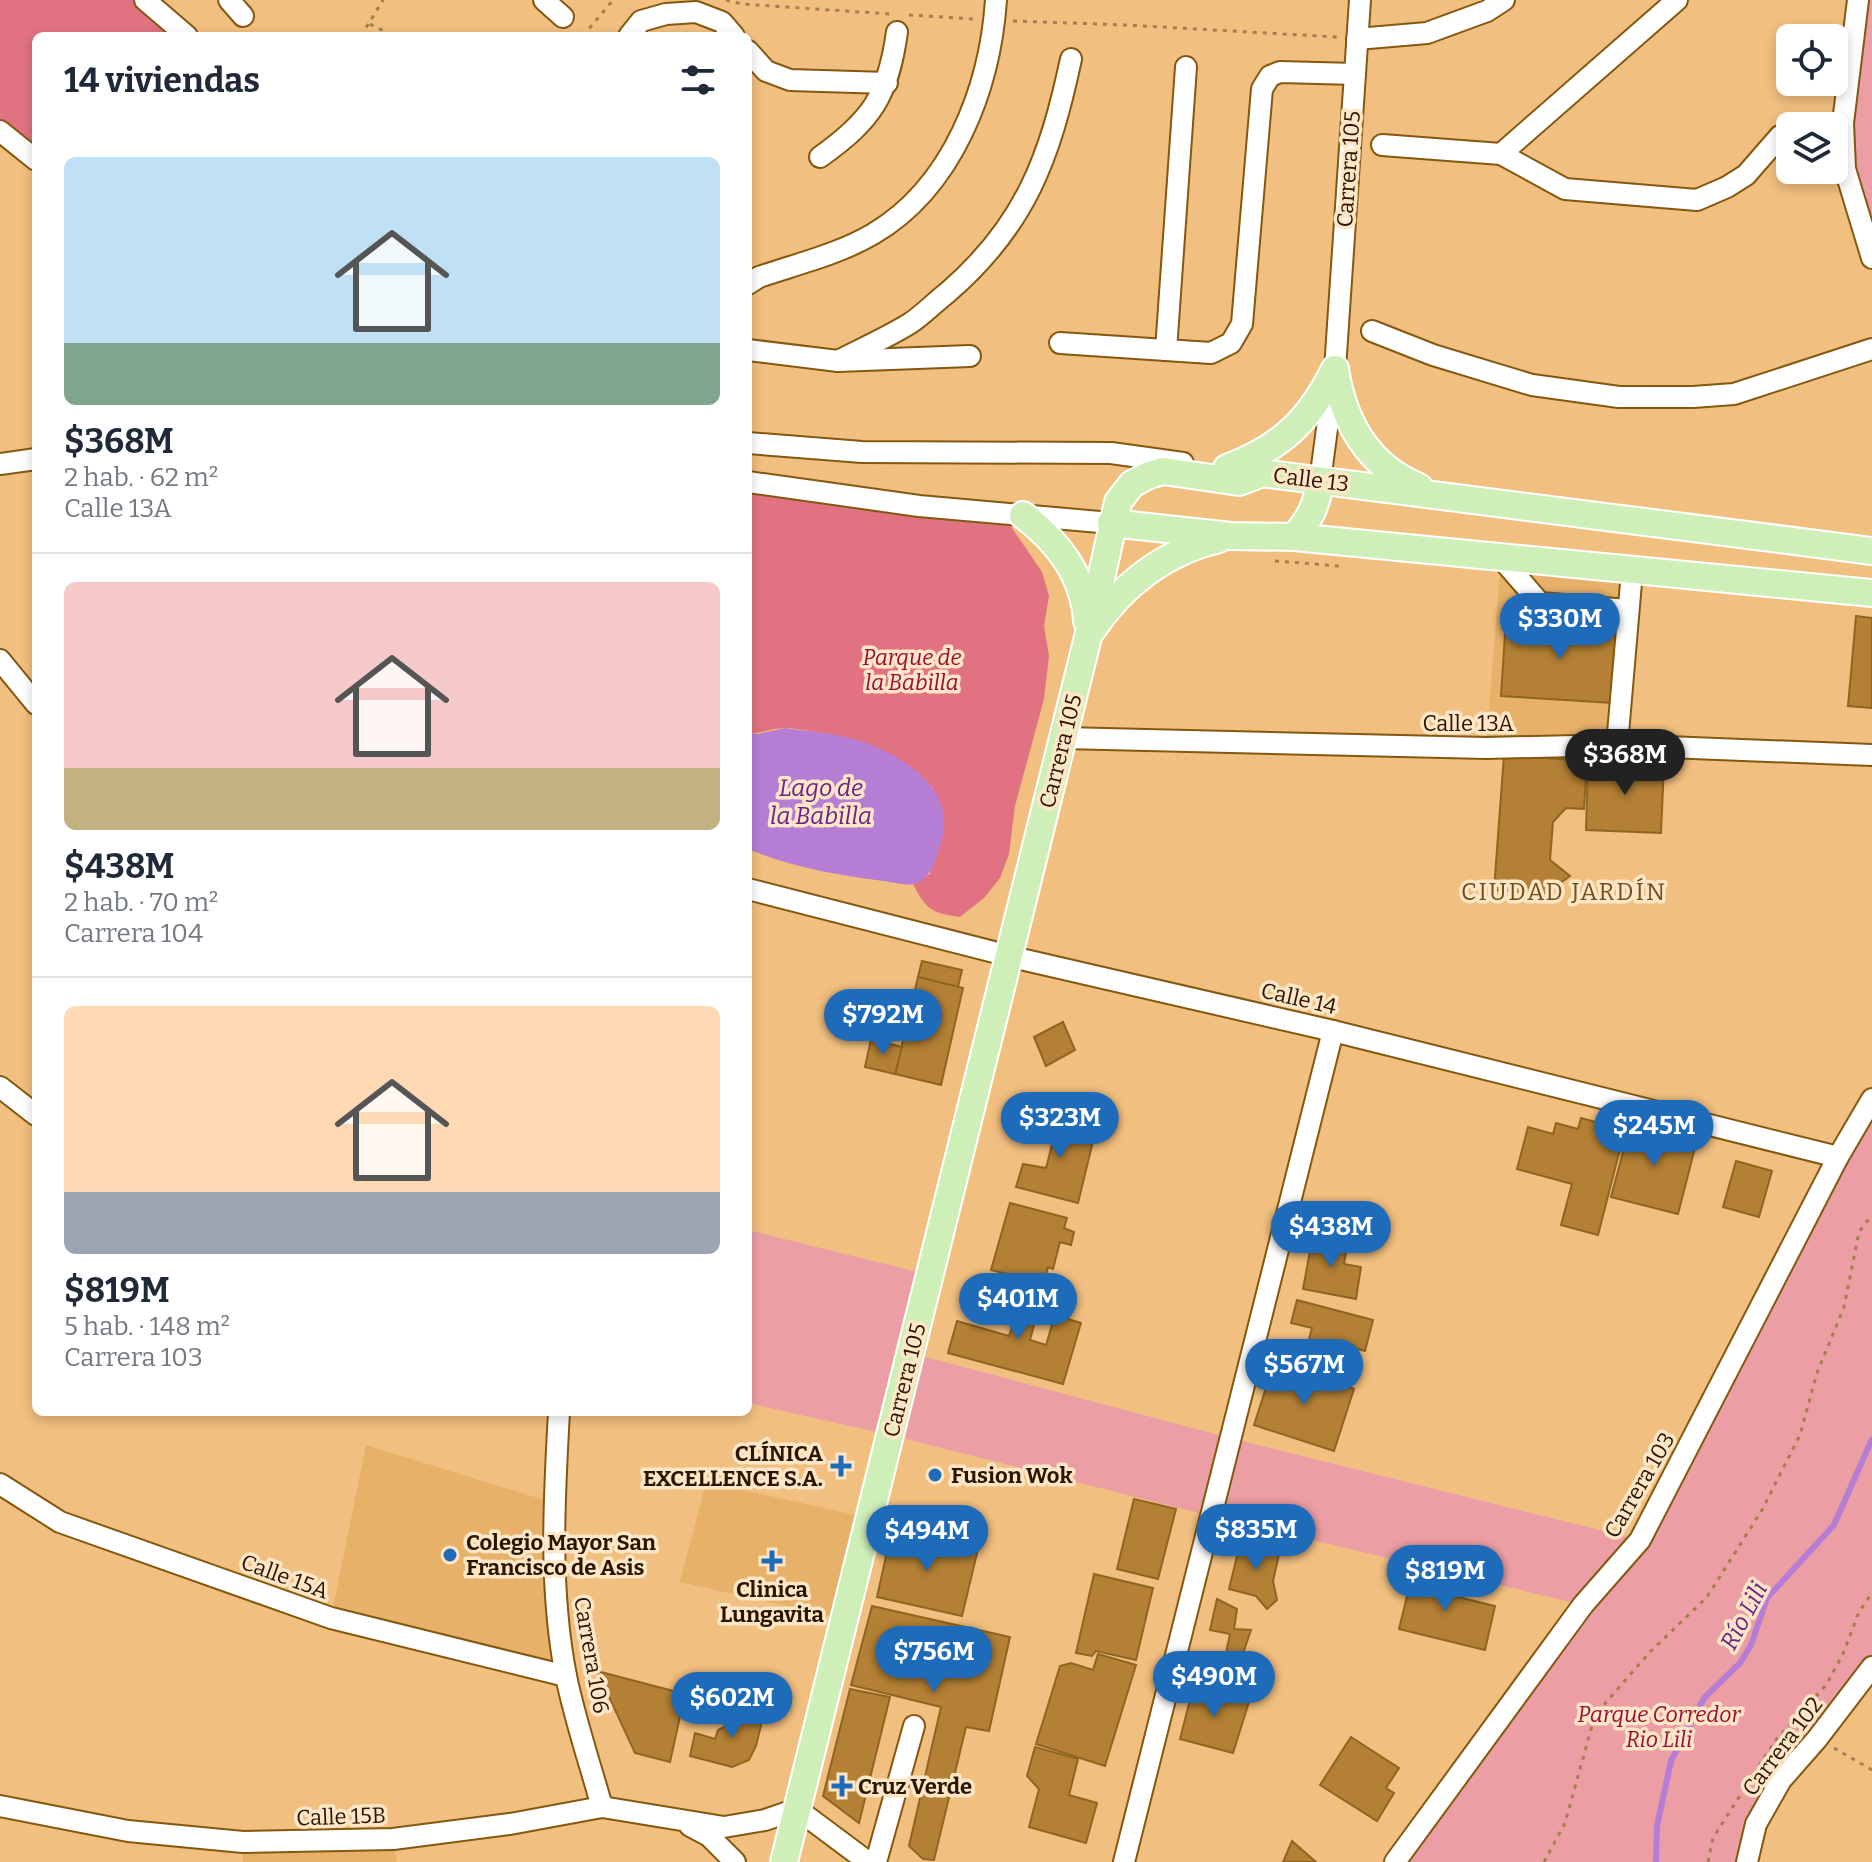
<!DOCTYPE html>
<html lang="es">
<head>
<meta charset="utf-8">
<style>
	:root { --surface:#fff; --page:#f2f2f3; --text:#1f2937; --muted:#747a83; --line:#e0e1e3; --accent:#1e6bba }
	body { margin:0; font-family:Bitter,serif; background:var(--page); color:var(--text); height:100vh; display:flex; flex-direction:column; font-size:30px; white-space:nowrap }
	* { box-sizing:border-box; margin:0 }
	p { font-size:26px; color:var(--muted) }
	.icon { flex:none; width:44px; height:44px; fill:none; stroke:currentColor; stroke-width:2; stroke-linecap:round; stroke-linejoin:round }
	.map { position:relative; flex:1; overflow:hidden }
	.drawer { position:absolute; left:32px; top:32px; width:720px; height:1384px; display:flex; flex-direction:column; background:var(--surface); border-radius:12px; box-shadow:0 4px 12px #0003 }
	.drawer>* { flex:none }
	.tools { position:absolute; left:1776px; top:24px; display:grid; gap:16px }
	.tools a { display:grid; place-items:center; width:72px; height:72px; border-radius:12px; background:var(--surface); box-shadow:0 4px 12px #0003; font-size:40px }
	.price { position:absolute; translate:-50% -68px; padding:0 18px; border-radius:28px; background:var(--accent); color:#fff; font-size:26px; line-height:52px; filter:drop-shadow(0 2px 4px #0008) }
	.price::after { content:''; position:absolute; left:50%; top:48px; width:24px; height:18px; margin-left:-12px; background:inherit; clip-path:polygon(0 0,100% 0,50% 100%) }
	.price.active { background:#222; color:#fff }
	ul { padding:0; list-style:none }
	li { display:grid; align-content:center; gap:16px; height:424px; padding:0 32px }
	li+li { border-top:2px solid var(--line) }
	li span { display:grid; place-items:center; height:248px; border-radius:12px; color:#555 }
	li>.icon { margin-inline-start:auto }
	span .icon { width:144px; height:144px; fill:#fffc; stroke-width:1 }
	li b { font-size:34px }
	h2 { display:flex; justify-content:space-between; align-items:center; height:96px; padding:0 32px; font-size:34px }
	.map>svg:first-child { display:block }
	.built { fill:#e7b169 }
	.green { fill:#ec9ea5 }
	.forest { fill:#e17281 }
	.water { fill:#b67dd4 }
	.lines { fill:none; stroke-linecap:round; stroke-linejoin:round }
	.stream { stroke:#b67dd4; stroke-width:6 }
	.building { fill:#b48035; stroke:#906421; stroke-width:2 }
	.minor-casing { stroke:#84580f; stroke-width:24 }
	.major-casing { stroke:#fff; stroke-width:30 }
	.path { stroke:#a47e4e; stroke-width:3; stroke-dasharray:4 6; stroke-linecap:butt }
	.minor { stroke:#fff; stroke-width:20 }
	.major { stroke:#cfefb8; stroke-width:26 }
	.poi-dot { fill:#1e6bba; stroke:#ffe6c6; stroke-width:3 }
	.labels { text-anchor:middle; stroke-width:7; stroke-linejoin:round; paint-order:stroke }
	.street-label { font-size:22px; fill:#281600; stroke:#ffe6c6 }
	.park-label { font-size:22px; font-style:italic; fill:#990d37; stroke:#ffe6c6 }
	.poi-label { font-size:22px; font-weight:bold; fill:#281600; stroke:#ffe6c6; text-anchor:start }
	.water-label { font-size:24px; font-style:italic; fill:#6a218a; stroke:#ffe6c6 }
	.neighbourhood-label { font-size:24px; letter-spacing:2px; fill:#704e1c; stroke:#ffe6c6 }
</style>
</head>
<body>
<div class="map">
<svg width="1872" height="1862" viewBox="0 0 1872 1862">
	<rect width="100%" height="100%" fill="#f1bf7f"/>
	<!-- built -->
	<g class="built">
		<polygon points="1501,558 1632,571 1617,745 1486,748"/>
		<polygon points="366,1445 554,1503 566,1676 331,1618"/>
		<polygon points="706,1482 869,1518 844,1619 680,1582"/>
		<polygon points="393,1839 397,1862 243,1862 243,1842"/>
	</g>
	<!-- green -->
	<g class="green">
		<polygon points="1858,0 1872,0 1872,258 1843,123"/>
		<polygon points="1872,1099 1872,1667 1781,1780 1747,1862 1395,1862 1583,1605 1211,1516 890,1435 748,1403 748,1230 930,1275 911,1353 1230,1438 1640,1540"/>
	</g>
	<!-- forest -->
	<g class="forest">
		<polygon points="0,0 145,0 187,36 36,36 36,160 0,131"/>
		<path d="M748 493 1008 522 1042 572 1049 596 1044 626 1049 656 1044 699 1015 806 1009 854 1000 878 984 898 960 917C932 913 926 910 913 884L930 874 933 788C895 753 861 738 810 731 802 730 793 728 785 728 772 728 761 734 748 733Z"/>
	</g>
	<!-- water -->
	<path class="water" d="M785 728C814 732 847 734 874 746 916 765 958 796 940 846 935 861 932 878 914 884 906 886 893 882 884 881 837 875 792 867 748 849V733L758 734Z"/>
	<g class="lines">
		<!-- stream -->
		<polyline class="stream" points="1656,1862 1657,1826 1671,1761 1704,1698 1740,1663 1751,1645 1767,1598 1834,1525 1872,1439"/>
	</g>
	<!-- building -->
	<g class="building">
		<polygon points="1856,616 1872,618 1872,708 1848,706"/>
		<polygon points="1506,618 1619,626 1613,703 1501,696"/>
		<polygon points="1504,755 1587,761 1584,809 1566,808 1553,822 1550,860 1570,876 1545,894 1494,890"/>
		<polygon points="1588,762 1664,765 1661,833 1586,830"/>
		<polygon points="922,961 962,970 958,987 918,977"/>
		<polygon points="918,977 963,988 941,1085 895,1074"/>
		<polygon points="1063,1022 1075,1050 1046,1066 1034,1037"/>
		<polygon points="871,1039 902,1047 895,1074 865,1067"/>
		<polygon points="1037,1115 1096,1129 1078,1203 1016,1187 1023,1164 1046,1168 1053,1141 1031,1136"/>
		<polygon points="1581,1118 1625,1130 1598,1235 1561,1225 1572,1184 1517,1169 1528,1127 1553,1134 1556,1123 1578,1129"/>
		<polygon points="1631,1122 1697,1140 1678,1214 1611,1197"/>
		<polygon points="1736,1161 1772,1171 1759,1217 1723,1207"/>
		<polygon points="1010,1203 1067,1218 1064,1228 1074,1232 1071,1245 1060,1242 1053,1269 1048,1267 1044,1283 991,1270"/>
		<polygon points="1313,1235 1348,1241 1344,1264 1361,1267 1356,1299 1303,1289"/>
		<polygon points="987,1292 1039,1306 1030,1340 1046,1345 1055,1315 1081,1323 1063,1384 948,1353 957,1321 1009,1336 1014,1322 982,1312"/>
		<polygon points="1297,1300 1373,1320 1365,1351 1358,1349 1351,1375 1303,1362 1312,1328 1291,1323"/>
		<polygon points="1274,1363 1354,1389 1334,1451 1254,1425"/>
		<polygon points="1134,1499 1176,1509 1158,1579 1117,1569"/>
		<polygon points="892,1529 978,1549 962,1616 877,1597"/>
		<polygon points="1241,1540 1280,1550 1273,1581 1277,1600 1267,1609 1256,1596 1229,1589"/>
		<polygon points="1413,1572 1453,1582 1450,1595 1495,1606 1485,1650 1399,1629"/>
		<polygon points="1094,1574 1153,1588 1136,1660 1096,1651 1092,1656 1076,1653"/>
		<polygon points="1217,1599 1237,1609 1234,1629 1251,1630 1235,1677 1222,1672 1230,1634 1210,1630"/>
		<polygon points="872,1606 1010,1637 989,1731 966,1727 934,1860 923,1859 909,1846 941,1707 851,1685"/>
		<polygon points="1098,1654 1136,1665 1105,1766 1036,1744 1060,1666 1071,1663 1093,1670"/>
		<polygon points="597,1671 685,1694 670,1762 635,1753"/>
		<polygon points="1194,1684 1249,1702 1233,1753 1180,1739"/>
		<polygon points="850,1689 890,1697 859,1823 823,1796"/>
		<polygon points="742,1703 765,1709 756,1746 749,1760 732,1767 690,1756 695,1733 715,1739 718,1730 726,1726 736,1728"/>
		<polygon points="1351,1737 1399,1768 1386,1788 1394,1793 1377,1821 1320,1785"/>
		<polygon points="1035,1747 1078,1759 1069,1795 1097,1803 1086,1843 1029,1827 1039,1789 1027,1776"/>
		<polygon points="1292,1841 1316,1862 1283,1862"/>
	</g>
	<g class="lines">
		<defs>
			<g id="minor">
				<polyline points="145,0 187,36"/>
				<polyline points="229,0 243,16"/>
				<polyline points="544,0 563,17"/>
				<polyline points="1858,0 1843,123 1845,169 1872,258"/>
				<polyline points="629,36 641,21 666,14 696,12 722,22 734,36"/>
				<polyline points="1357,39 1427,33 1487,11 1504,0"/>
				<polyline points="748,51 766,71 790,80 887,83"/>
				<polyline points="1818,126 1843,123"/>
				<polyline points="0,131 36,160"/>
				<polyline points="1382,145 1501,154 1565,189 1697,200 1727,187 1746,175 1780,136 1790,132"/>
				<polyline points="1501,154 1677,0"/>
				<path d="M820 157C872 120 888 96 897 32"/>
				<path d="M748 284 759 277C797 264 839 254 873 234 953 187 990 88 996 0"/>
				<polyline points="1372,331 1433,355 1532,385 1619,397 1693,397 1734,394 1872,349"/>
				<polyline points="1060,343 1211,353 1231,343 1242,324 1262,89 1270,76 1280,72 1355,74"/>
				<polyline points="748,350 838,361 970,356"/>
				<polyline points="1166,350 1186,67"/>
				<path d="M838 361C861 349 886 338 909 324 922 316 934 303 947 293 1026 225 1050 157 1071 59"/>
				<polyline points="748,443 862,452 1111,453 1183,463"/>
				<polyline points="0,464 36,459"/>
				<polyline points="1320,481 1335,369 1360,0"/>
				<polyline points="748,482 919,506 1111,523"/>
				<polyline points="1501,558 1540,603 1628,610"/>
				<polyline points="0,660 36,704"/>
				<polyline points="1063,738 1486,748 1617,745 1872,755"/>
				<polyline points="1617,745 1632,571"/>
				<polyline points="748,889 1025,960 1333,1031 1838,1157"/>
				<polyline points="0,1087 36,1115"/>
				<path d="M559 1412C554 1500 549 1589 566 1676 575 1720 590 1764 602 1807"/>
				<polyline points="0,1484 60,1522 331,1618 566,1676"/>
				<polyline points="0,1806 128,1831 243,1842 393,1839 510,1824 602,1807 724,1827 765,1820 797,1809 868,1862"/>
				<polyline points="690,1826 709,1836 735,1862"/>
				<polyline points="876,1862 914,1726"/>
				<polyline points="1124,1862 1333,1031"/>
				<polyline points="1395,1862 1583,1605 1640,1540 1838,1157 1872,1099"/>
				<polyline points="1747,1862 1756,1824 1781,1780 1817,1739 1872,1667"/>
			</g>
			<g id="major">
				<path d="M1335 369C1343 421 1368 466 1419 487"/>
				<path d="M1227 468C1282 447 1309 421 1335 369"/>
				<polyline points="1246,471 1872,551"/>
				<path d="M1023 515C1058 542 1084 575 1087 621"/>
				<polyline points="1111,523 1231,536 1294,537 1872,593"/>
				<path d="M1294 537C1310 519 1317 505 1320 481"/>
				<path d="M1092 630C1123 584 1165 552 1219 539"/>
				<polyline points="784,1862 1088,637 1118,502 1132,484 1149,475 1163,471 1239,482 1263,473"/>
			</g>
		</defs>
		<!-- minor casing -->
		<use href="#minor" class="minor-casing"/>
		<!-- major casing -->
		<use href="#major" class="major-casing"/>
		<!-- path -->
		<g class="path">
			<polyline points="726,0 742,4 890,14"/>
			<polyline points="909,15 974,19"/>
			<polyline points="1013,21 1126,25 1337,37"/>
			<polyline points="370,24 394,36"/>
			<polyline points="361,36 383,0"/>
			<polyline points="583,36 613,0"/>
			<polyline points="1275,561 1339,566"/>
			<polyline points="1834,1748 1872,1770"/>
			<polyline points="1544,1862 1565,1823 1595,1715 1650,1652 1707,1597 1762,1510 1800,1435 1817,1373 1844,1307 1859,1232 1872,1215"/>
			<polyline points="1708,1862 1713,1838 1762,1761 1775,1741 1826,1685 1843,1654 1859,1612 1872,1593"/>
		</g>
		<!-- minor -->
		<use href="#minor" class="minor"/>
		<!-- major -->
		<use href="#major" class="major"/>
	</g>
	<!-- markers -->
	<g class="poi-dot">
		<path d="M837 1454h8v8h8v8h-8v8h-8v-8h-8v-8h8z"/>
		<circle cx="935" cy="1475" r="8"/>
		<circle cx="450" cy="1555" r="8"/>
		<path d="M768 1549h8v8h8v8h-8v8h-8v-8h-8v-8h8z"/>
		<path d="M838 1774h8v8h8v8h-8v8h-8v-8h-8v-8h8z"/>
	</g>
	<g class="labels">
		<!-- street labels -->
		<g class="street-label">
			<text transform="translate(1348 169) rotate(-86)" y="8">Carrera 105</text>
			<text transform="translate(1311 479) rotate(7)" y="8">Calle 13</text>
			<text x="1468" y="731">Calle 13A</text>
			<text transform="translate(1060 751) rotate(-76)" y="8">Carrera 105</text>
			<text transform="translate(1299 998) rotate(13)" y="8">Calle 14</text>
			<text transform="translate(904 1380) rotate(-76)" y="8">Carrera 105</text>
			<text transform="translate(1639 1485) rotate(-60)" y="8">Carrera 103</text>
			<text transform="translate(285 1576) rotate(20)" y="8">Calle 15A</text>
			<text transform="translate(592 1655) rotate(80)" y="8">Carrera 106</text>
			<text transform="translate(1782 1746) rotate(-53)" y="8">Carrera 102</text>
			<text transform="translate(341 1816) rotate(-2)" y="8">Calle 15B</text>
		</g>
		<!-- park labels -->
		<g class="park-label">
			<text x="912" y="665">Parque de<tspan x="912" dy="25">la Babilla</tspan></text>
			<text x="1659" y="1722">Parque Corredor<tspan x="1659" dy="25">Rio Lili</tspan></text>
		</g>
		<!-- poi labels -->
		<g class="poi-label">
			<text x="823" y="1461" text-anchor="end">CLÍNICA<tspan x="823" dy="25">EXCELLENCE S.A.</tspan></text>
			<text x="951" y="1483">Fusion Wok</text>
			<text x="466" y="1550">Colegio Mayor San<tspan x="466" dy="25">Francisco de Asis</tspan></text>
			<text x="772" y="1597" text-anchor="middle">Clinica<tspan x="772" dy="25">Lungavita</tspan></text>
			<text x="858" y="1794">Cruz Verde</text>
		</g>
		<!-- water labels -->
		<g class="water-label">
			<text x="821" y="796">Lago de<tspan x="821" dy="28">la Babilla</tspan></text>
			<text transform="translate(1744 1616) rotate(-62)" y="8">Río Lili</text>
		</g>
		<!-- neighbourhood labels -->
		<g class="neighbourhood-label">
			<text x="1564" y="900">CIUDAD JARDÍN</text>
		</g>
	</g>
</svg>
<div class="tools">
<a><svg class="icon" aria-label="locate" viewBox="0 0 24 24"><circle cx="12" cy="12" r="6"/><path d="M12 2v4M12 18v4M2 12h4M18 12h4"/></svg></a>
<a><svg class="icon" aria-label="layers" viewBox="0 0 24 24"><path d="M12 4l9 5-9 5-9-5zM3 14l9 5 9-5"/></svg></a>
</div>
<b class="price" style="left:1560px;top:661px">$330M</b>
<b class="price active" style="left:1625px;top:797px">$368M</b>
<b class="price" style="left:883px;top:1057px">$792M</b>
<b class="price" style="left:1060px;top:1160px">$323M</b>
<b class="price" style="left:1654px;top:1168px">$245M</b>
<b class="price" style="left:1331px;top:1269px">$438M</b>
<b class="price" style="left:1018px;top:1341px">$401M</b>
<b class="price" style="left:1304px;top:1407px">$567M</b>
<b class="price" style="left:1256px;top:1572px">$835M</b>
<b class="price" style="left:927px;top:1573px">$494M</b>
<b class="price" style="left:1445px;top:1613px">$819M</b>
<b class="price" style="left:934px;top:1694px">$756M</b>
<b class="price" style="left:1214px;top:1719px">$490M</b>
<b class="price" style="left:732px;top:1740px">$602M</b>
<section class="drawer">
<h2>14 viviendas<svg class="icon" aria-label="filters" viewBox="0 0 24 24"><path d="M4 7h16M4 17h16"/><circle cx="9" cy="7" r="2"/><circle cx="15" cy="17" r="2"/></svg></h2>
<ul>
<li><span style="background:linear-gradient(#bfe0f5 75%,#7fa58c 0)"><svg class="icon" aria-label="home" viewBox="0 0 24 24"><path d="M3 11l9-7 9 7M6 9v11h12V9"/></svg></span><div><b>$368M</b><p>2 hab. · 62 m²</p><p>Calle 13A</p></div></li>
<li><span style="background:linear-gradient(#f6c9c9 75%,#c2b280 0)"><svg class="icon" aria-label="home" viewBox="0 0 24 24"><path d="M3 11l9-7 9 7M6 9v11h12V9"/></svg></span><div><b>$438M</b><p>2 hab. · 70 m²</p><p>Carrera 104</p></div></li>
<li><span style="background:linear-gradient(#ffd9b3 75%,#9aa5b1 0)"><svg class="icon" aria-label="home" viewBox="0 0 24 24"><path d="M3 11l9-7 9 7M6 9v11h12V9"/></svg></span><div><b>$819M</b><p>5 hab. · 148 m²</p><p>Carrera 103</p></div></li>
</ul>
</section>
</div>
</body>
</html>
